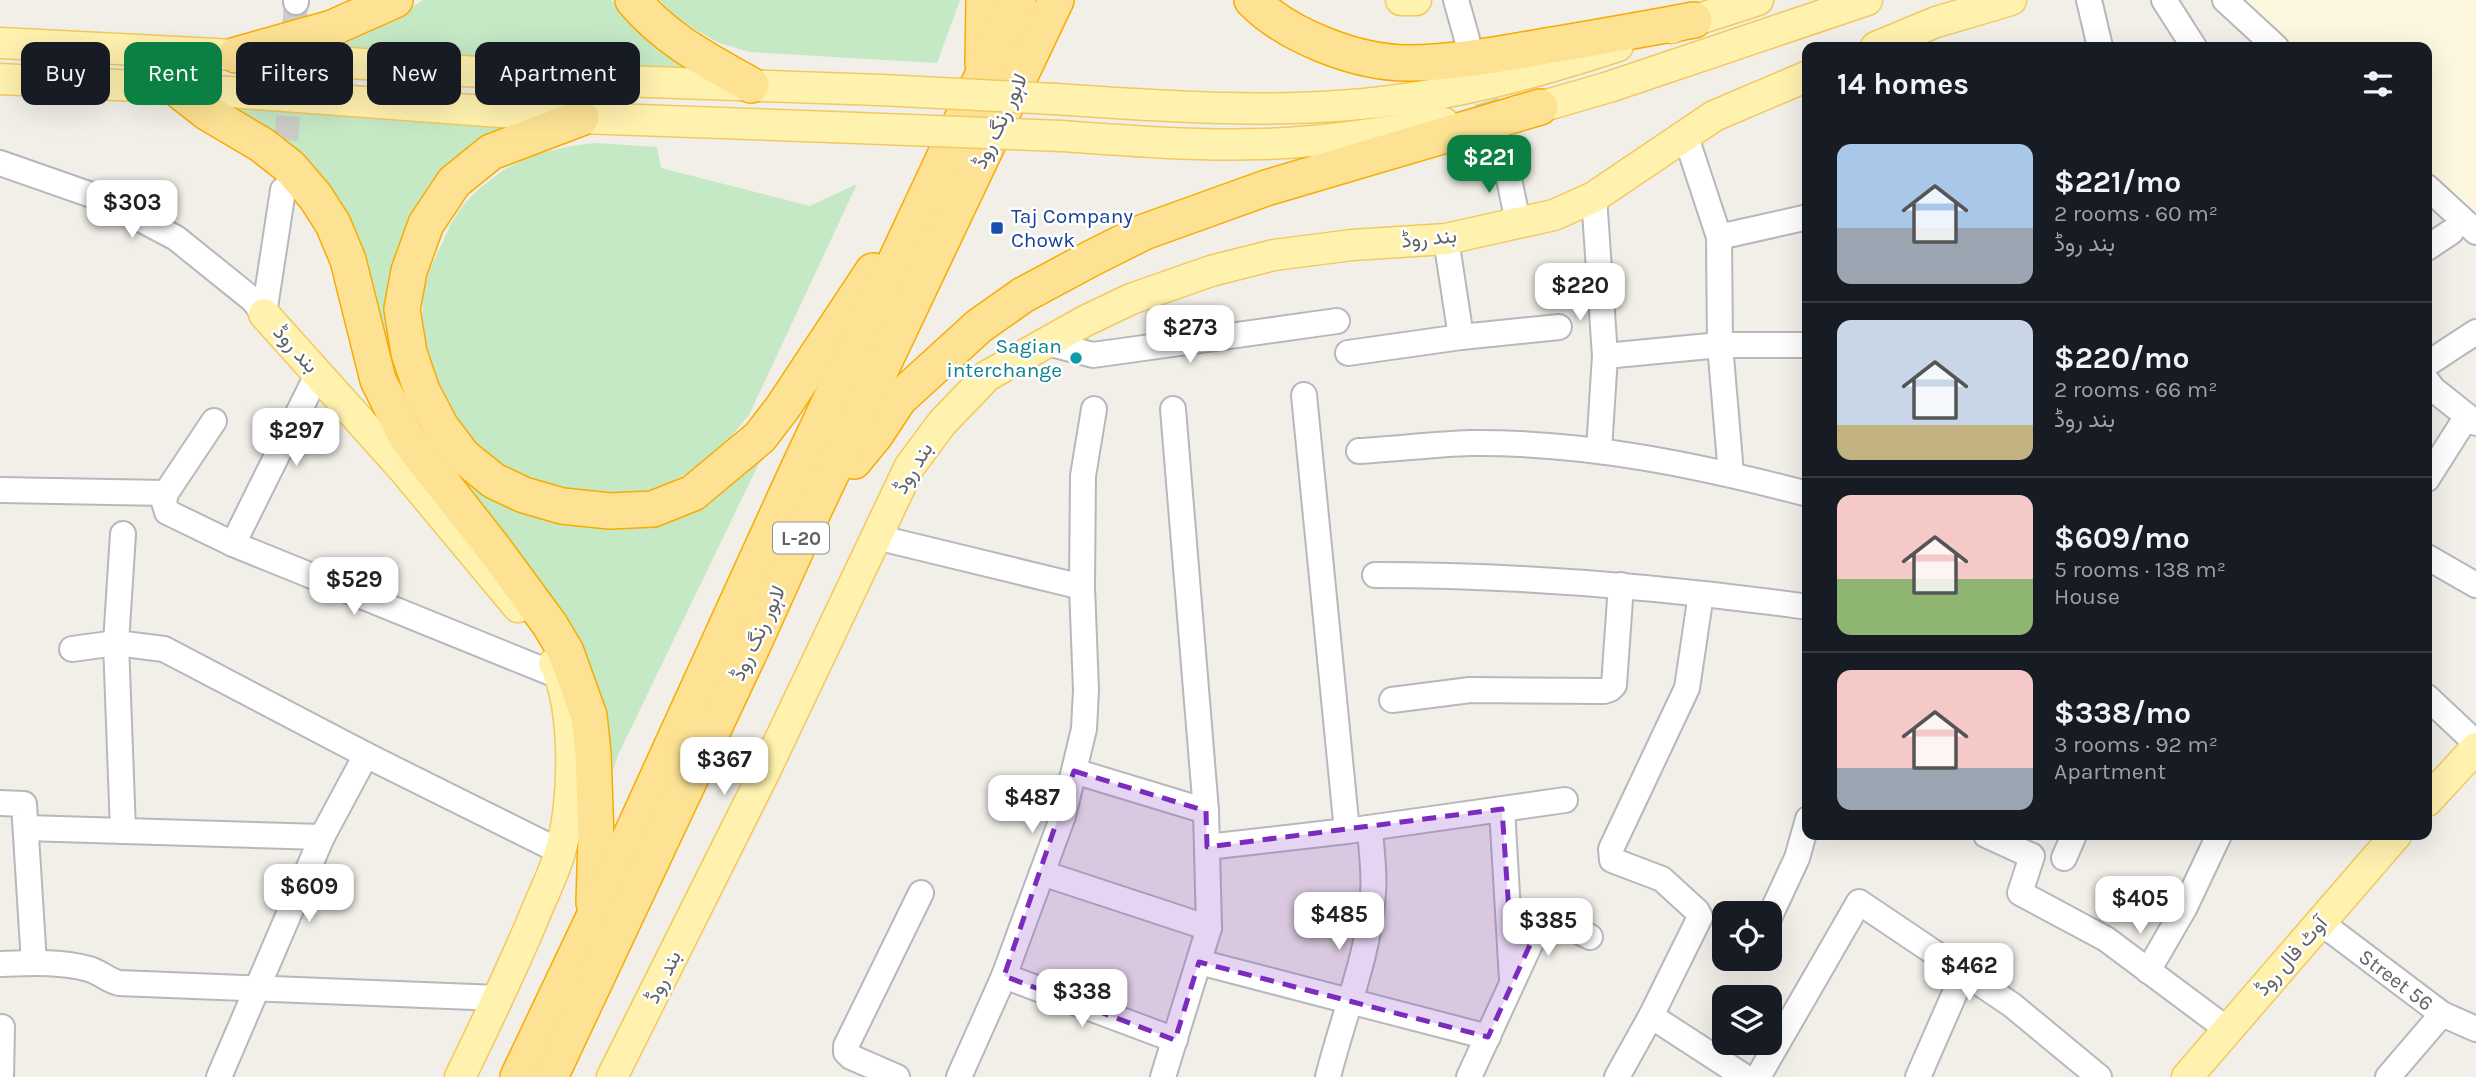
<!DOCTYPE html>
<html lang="en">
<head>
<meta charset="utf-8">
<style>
	:root { --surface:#171b24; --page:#242831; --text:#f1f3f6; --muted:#9ea1a6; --line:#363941; --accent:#0b8043 }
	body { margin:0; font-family:Karla,Vazirmatn,sans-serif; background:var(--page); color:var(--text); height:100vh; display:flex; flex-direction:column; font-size:26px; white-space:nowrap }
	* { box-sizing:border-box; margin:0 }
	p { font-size:23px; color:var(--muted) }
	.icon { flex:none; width:38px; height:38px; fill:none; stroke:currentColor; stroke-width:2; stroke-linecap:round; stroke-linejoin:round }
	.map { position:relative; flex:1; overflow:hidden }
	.details { position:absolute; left:1802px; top:42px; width:630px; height:798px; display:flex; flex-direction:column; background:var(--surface); border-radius:14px; box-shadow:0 7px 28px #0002 }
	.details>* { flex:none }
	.banner { position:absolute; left:21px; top:42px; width:665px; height:63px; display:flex; gap:14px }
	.buttons { position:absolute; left:1712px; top:901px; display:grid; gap:14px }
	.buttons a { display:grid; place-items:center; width:70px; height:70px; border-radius:14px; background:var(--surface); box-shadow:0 7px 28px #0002; font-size:35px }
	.price { position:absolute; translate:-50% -60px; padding:0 16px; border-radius:14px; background:#fff; color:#222; font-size:23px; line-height:46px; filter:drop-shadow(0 2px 4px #0008) }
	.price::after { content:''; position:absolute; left:50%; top:42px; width:21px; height:16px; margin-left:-10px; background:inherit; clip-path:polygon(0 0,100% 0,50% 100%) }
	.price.active { background:var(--accent); color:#fff }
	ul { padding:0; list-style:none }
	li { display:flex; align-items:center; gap:21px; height:175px; padding:0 35px }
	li+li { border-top:2px solid var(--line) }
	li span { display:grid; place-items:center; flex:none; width:196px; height:140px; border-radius:14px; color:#555 }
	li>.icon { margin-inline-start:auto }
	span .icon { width:84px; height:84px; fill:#fffc; stroke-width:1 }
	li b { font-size:30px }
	h2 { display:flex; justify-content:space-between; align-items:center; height:84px; padding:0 35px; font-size:30px }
	.tag { padding:0 24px; border-radius:14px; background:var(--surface); box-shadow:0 7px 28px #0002; font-size:24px; line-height:63px }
	.tag.active { background:var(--accent); color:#fff }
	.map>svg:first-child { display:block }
	.commercial { fill:#fef7e0 }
	.green { fill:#c5e8c5 }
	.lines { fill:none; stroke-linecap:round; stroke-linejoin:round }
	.minor-tunnel { stroke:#ccccc8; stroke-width:24; stroke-dasharray:24 12; stroke-linecap:butt }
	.minor-casing { stroke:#b5b8bc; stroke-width:28 }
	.major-casing { stroke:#f2c960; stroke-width:33 }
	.highway-casing { stroke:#f9ab00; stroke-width:38 }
	.minor { stroke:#fff; stroke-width:24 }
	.major { stroke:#fff2af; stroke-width:30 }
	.highway { stroke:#fde293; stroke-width:35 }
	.major-bridge-casing { stroke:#f2c960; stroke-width:33; stroke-linecap:butt }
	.major-bridge { stroke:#fff2af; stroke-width:30 }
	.marked { fill:#7b2cbf; fill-opacity:0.2; stroke:#7b2cbf; stroke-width:5; stroke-dasharray:14 9; stroke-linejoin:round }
	.transit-dot { fill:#1a4fb4; stroke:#fff; stroke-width:2.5 }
	.culture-dot { fill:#0f9aa8; stroke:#fff; stroke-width:2.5 }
	.labels { text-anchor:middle; stroke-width:5; stroke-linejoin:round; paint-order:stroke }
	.shield { fill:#fff; stroke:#8f9295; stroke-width:2 }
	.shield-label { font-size:19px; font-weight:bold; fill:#5f6368 }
	.street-label { font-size:21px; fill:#5f6368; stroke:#fff }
	.transit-label { font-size:21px; fill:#164399; stroke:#fff; text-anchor:start }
	.culture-label { font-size:21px; fill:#0d838f; stroke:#fff; text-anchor:end }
</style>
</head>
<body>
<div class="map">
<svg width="2476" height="1077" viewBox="0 0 2476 1077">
	<rect width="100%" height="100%" fill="#f1efe8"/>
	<!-- commercial -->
	<polygon class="commercial" points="2225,0 2476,0 2476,232 2427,187 2427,47 2276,47"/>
	<!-- green -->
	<g class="green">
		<path d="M423 0H611L641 30 684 67C563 67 440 56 319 45L391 20Z"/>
		<polygon points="660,0 960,0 937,63 750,52 719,43 698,31 672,14"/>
		<polygon points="178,90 581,118 524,138 426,224 402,377 368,340 333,224"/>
		<polygon points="596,143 657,147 661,168 810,206 857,184 749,415 727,441 705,464 661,487 633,495 566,493 517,476 476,447 463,430 447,404 426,356 422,332 423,293 430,269 452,222 463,205 480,188 505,169 533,155 571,146"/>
		<polygon points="463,456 610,511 761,459 618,755 613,770 593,753 589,716 442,483"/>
	</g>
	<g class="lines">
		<!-- minor-tunnel -->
		<g class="minor-tunnel">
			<polyline points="1476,67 1505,160"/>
			<polyline points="284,176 296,2"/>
		</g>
		<defs>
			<g id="minor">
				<polyline points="296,0 296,2"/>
				<polyline points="1456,0 1467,39"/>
				<polyline points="2089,0 2100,47"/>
				<polyline points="2164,0 2194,47"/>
				<polyline points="2225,0 2276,47"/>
				<polyline points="1685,134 1719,237 1720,345 1731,474"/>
				<polyline points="1505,160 1518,222"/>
				<polyline points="0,163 100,198 176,238 253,300 264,314"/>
				<polyline points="2427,187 2476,232"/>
				<polyline points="1594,197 1605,356 1599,450"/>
				<polyline points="1719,237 1808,217"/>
				<polyline points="1446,239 1461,337"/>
				<polyline points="2427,248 2451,232"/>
				<polyline points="264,314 283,190"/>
				<polyline points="1047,343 1093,355 1337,321"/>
				<polyline points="1348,353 1461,337 1559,327"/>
				<polyline points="1605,356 1720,345 1808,345"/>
				<polyline points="2427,364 2476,332"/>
				<polyline points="2427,381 2433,389 2476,423"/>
				<polyline points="1304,395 1347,831"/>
				<polyline points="214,421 166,493 164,502 167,512 233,544 561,677"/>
				<path d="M1359 451C1396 449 1434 444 1471 443 1586 442 1697 465 1808 494"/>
				<polyline points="2427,479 2467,416"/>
				<polyline points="0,490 166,493"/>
				<polyline points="123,534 116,643 123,831"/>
				<polyline points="876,537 1082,587"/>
				<polyline points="233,544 318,373"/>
				<polyline points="2427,557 2476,585"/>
				<path d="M1375 575C1520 575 1664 587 1808 607"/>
				<polyline points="72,649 116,643 164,649 366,755 561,852"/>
				<polyline points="2427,697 2476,743"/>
				<polyline points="1392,700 1470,690 1604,691 1610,689 1614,685 1621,585"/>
				<polyline points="1074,771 1206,811"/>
				<polyline points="0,803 24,804 34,963"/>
				<polyline points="1502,809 1512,980"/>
				<polyline points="26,828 322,837"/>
				<polyline points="1986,835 2032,856 2020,893 2106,939 2228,1030"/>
				<polyline points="1207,847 1347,831 1565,800"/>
				<polyline points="2064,858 2074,835"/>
				<polyline points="1042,873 1209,928"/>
				<polyline points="1530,913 1544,914 1590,937"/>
				<polyline points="1769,918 1797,858 1808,819"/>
				<polyline points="2320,922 2442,1014 2476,1029"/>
				<polyline points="1199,962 1488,1037"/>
				<path d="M0 964C29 963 61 961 89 969 100 972 107 980 119 983L499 998"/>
				<polyline points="2148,971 2185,907 2219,835"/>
				<polyline points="1004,976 1175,1040"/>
				<polyline points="1651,1016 1745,1077"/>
				<polyline points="1,1077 2,1027"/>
				<polyline points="219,1077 322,837 366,755"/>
				<polyline points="897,1077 851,1057 846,1052 846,1046 921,893"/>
				<polyline points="959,1077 1004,976 1063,816 1084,729 1086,690 1082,587 1083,476 1094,409"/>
				<polyline points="1163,1077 1209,928 1206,811 1173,409"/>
				<path d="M1328 1077C1343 1016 1369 956 1373 893 1375 872 1371 849 1370 828"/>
				<polyline points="1469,1077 1544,914"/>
				<polyline points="1617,1077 1651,1016 1700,917 1697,911 1662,879 1612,860 1611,849 1687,688 1701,594"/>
				<polyline points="1758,1077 1859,902 2012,1005 2099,1077"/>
				<polyline points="1918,1077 1964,972"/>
				<polyline points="2388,1077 2442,1014"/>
			</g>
			<g id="major">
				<polyline points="1401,0 1416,0"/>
				<polyline points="1671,28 1758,0"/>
				<polyline points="0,43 236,55 593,80 881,90"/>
				<polyline points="1876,47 1936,22 2011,0"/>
				<polyline points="0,79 176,88 581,118 831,127"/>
				<path d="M1055 99C1173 107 1294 116 1411 98 1482 88 1550 68 1618 46"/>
				<polyline points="1517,111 1540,107 1609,87 1867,0"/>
				<path d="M1062 136C1129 141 1195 146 1262 144 1322 143 1384 132 1444 123"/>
				<polyline points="264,314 404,470 518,607"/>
				<polyline points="2427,801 2476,748"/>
				<path d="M460 1077C486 1024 511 971 534 917 542 896 554 874 560 852 575 805 577 707 554 663"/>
				<polyline points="612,1077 766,769 910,466 942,423 987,376 1085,321 1131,299 1211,271 1274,255 1352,245 1446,239 1554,215 1594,197 1714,116 1808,76"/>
				<polyline points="2187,1077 2396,835"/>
			</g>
			<g id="highway">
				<path d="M633 0C665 39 708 61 751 85"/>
				<path d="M1252 0C1287 36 1357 63 1408 63 1454 63 1501 54 1546 46 1595 38 1644 29 1694 20"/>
				<polyline points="236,55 332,28 395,0"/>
				<polyline points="983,64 984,0"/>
				<polyline points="176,88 208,113 262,145 290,167 315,196 333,224 348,260 378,380 407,438 495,550 550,625 566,652 589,716 593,753 596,838 594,903"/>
				<polyline points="581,118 491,152 454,182 426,224 409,271 402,309 409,353 422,391 441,427 463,456 494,481 524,495 562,506 610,511 653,509 693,493 760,437 783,407 873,271"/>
				<polyline points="854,461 876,434 899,399 979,326 1023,295 1092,258 1144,232 1266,188 1540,107"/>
				<polyline points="518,1077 594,917 794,478 1018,0"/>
				<polyline points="550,1077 752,647 814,510 1056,0"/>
			</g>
		</defs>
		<!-- minor casing -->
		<use href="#minor" class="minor-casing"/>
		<!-- major casing -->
		<use href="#major" class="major-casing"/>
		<!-- highway casing -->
		<use href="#highway" class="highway-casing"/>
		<!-- minor -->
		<use href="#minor" class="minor"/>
		<!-- major -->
		<use href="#major" class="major"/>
		<!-- highway -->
		<use href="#highway" class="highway"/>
		<defs>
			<g id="major-bridge">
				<polyline points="881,90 1055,99"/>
				<polyline points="831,127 1062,136"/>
			</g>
		</defs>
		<!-- major-bridge casing -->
		<use href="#major-bridge" class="major-bridge-casing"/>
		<!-- major-bridge -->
		<use href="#major-bridge" class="major-bridge"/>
	</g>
	<!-- marked area -->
	<path class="marked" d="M1074 771 1206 811 1207 847 1502 809 1509 912 1544 914 1488 1037 1199 962 1175 1040 1004 976Z"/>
	<!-- markers -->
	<rect class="transit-dot" x="990" y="221" width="14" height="14" rx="3.5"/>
	<circle class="culture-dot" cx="1076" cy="358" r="7"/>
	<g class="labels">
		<!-- shield labels -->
		<rect class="shield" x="773" y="522.5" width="56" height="31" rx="5"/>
		<g class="shield-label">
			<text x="801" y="545">L-20</text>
		</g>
		<!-- street labels -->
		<g class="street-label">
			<text transform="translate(1000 121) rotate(-65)" y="7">لاہور رنگ روڈ</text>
			<text transform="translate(1429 238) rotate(-6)" y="7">بند روڈ</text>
			<text transform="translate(296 349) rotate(48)" y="7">بند روڈ</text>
			<text transform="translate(913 468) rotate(-59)" y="7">بند روڈ</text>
			<text transform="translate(758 633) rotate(-65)" y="7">لاہور رنگ روڈ</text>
			<text transform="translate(2291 956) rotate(-49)" y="7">آوٹ فال روڈ</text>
			<text transform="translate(663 977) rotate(-64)" y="7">بند روڈ</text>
			<text transform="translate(2396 980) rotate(37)" y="7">Street 56</text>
		</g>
		<!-- transit labels -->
		<g class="transit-label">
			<text x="1011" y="223">Taj Company<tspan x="1011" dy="24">Chowk</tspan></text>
		</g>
		<!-- culture labels -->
		<g class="culture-label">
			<text x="1062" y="353">Sagian<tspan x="1062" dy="24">interchange</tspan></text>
		</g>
	</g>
</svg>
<div class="buttons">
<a><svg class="icon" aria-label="locate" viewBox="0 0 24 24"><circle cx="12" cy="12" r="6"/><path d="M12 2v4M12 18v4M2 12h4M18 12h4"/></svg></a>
<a><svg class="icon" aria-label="layers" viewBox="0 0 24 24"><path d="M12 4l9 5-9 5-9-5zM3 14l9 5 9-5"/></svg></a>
</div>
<b class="price active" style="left:1489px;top:195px">$221</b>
<b class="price" style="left:132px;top:240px">$303</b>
<b class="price" style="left:1580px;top:323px">$220</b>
<b class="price" style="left:1190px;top:365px">$273</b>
<b class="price" style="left:296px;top:468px">$297</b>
<b class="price" style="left:354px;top:617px">$529</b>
<b class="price" style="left:724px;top:797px">$367</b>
<b class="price" style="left:1032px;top:835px">$487</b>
<b class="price" style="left:309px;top:924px">$609</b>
<b class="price" style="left:2140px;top:936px">$405</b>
<b class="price" style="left:1339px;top:952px">$485</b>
<b class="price" style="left:1548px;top:958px">$385</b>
<b class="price" style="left:1969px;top:1003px">$462</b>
<b class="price" style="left:1082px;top:1029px">$338</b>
<div class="banner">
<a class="tag">Buy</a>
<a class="tag active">Rent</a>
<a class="tag">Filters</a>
<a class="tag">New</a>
<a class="tag">Apartment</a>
</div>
<section class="details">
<h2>14 homes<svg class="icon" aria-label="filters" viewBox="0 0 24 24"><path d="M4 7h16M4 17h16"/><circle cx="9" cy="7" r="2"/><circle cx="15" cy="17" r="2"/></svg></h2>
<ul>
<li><span style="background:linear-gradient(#a9c7e8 60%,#9aa5b1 0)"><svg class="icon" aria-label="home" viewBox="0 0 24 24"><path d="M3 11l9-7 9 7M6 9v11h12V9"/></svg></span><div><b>$221/mo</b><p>2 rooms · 60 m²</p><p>بند روڈ</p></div></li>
<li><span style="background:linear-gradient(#c9d6e8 75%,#c2b280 0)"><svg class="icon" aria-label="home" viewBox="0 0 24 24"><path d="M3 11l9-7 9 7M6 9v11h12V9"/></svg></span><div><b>$220/mo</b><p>2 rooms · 66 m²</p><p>بند روڈ</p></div></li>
<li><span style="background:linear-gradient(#f6c9c9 60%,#8fb573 0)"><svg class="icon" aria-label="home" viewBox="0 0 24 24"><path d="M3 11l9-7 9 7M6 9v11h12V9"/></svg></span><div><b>$609/mo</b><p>5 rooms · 138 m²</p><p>House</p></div></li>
<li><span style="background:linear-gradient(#f6c9c9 70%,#9aa5b1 0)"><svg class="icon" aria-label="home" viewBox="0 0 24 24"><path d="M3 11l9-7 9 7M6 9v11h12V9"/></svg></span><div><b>$338/mo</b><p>3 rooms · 92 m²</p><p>Apartment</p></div></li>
</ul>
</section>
</div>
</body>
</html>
